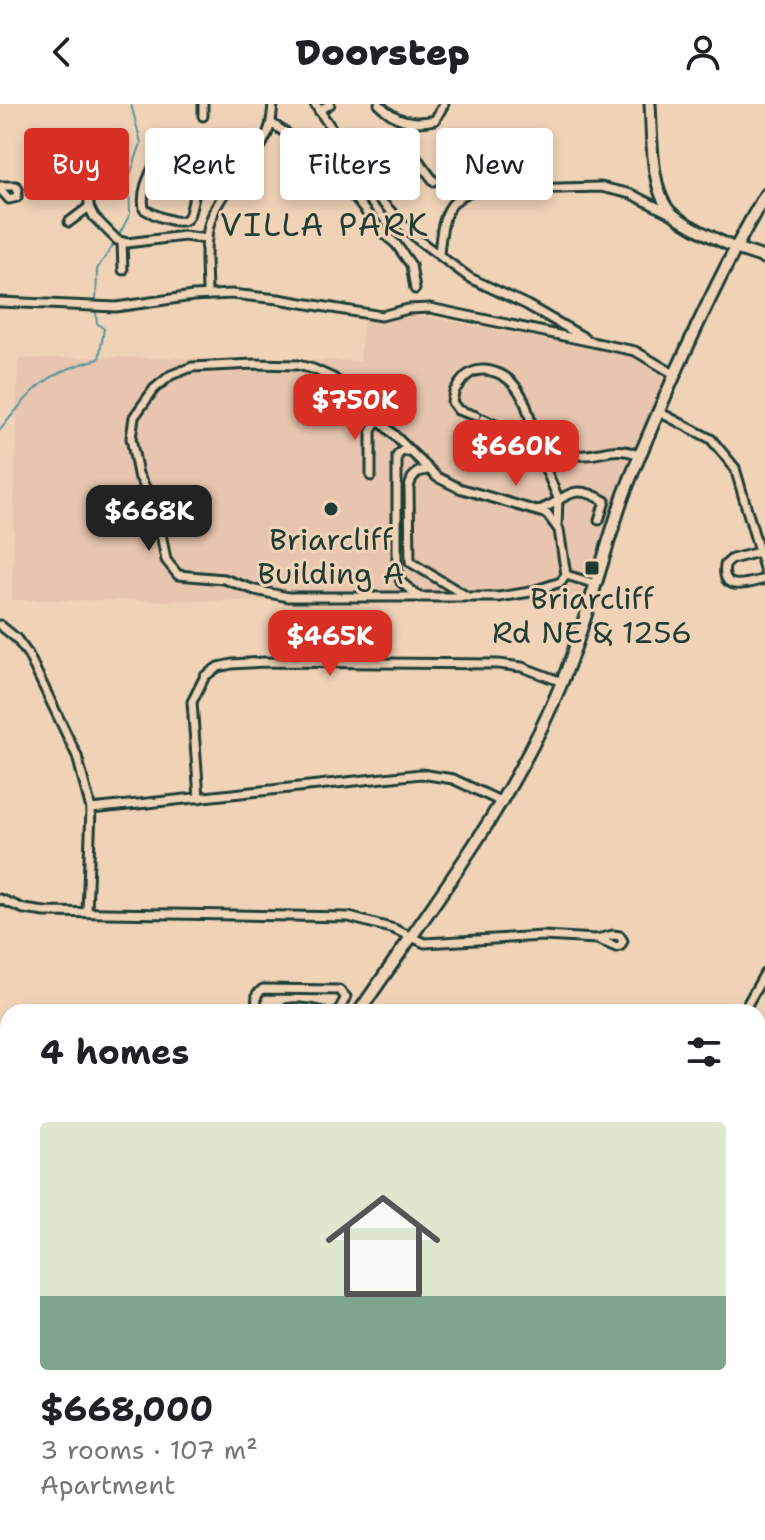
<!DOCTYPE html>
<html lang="en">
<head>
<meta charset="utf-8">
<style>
	:root { --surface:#fff; --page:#f2f2f2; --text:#202124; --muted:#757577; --line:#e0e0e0; --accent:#d93025 }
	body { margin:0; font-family:"Shantell Sans",sans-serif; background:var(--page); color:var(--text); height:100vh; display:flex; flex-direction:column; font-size:30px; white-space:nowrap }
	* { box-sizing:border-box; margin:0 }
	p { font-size:26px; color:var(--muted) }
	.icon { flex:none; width:44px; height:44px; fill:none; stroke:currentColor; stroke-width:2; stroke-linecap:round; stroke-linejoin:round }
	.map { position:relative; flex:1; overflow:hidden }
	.drawer { position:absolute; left:0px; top:900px; width:766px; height:536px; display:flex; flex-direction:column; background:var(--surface); border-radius:24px 24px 0 0; box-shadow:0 4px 12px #0003 }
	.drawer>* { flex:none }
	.top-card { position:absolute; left:24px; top:24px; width:718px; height:72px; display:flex; gap:16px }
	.price { position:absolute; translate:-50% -68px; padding:0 18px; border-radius:16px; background:var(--accent); color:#fff; font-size:26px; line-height:52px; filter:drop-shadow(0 2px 4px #0008) }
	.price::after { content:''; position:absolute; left:50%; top:48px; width:24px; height:18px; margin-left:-12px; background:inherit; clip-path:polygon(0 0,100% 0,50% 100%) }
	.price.on { background:#222; color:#fff }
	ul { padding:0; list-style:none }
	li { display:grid; align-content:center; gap:16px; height:424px; padding:0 40px }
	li+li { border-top:2px solid var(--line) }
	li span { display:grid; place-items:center; height:248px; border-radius:8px; color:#555 }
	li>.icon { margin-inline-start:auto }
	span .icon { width:144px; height:144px; fill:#fffc; stroke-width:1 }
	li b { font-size:34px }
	h2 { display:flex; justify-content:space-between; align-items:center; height:96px; padding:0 40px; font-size:34px }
	.tag { padding:0 28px; border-radius:8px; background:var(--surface); box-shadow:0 4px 12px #0003; font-size:28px; line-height:72px }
	.tag.on { background:var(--accent); color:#fff }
	header { display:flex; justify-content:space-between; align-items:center; height:104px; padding:0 40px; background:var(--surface); font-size:36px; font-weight:800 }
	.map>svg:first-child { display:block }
	.built { fill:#e7c5ae }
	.green { fill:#c3d084; stroke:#71865c; stroke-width:2 }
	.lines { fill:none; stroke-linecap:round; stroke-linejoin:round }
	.stream { stroke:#5a959c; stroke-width:2 }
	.minor-casing { stroke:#1f3d34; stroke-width:13 }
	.tertiary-casing { stroke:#1f3d34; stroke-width:15 }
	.secondary-casing { stroke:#1f3d34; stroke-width:16 }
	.minor { stroke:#f0d3b7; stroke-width:7 }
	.tertiary { stroke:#f0d3b7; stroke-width:9 }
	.secondary { stroke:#f0d3b7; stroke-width:10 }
	.poi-dot { fill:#1f3d34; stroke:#f0d3b7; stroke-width:3 }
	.labels { text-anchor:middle; stroke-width:6; stroke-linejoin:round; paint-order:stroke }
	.poi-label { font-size:30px; fill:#1f3d34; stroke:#f0d3b7 }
	.neighbourhood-label { font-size:32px; letter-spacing:2px; fill:#1f3d34; stroke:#f0d3b7 }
</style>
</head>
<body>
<header><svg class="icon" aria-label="back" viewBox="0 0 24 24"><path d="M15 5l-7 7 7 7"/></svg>Doorstep<svg class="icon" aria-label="person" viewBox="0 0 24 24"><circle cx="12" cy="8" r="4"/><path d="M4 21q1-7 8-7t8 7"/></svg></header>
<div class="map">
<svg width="765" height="1436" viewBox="0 0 765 1436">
	<rect width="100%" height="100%" fill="#f0d3b7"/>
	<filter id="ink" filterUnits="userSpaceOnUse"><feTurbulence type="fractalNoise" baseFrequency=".0125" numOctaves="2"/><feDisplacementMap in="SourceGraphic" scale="16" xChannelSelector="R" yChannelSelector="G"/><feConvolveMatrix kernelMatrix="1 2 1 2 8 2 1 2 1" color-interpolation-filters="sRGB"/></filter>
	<g filter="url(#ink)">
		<!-- built -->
		<g class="built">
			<polygon points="364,203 441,215 631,253 661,271 663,283 630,357 583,505 563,498 12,496 18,255 98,253 360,257"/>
			<polygon points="0,1187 8,1191 8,1293 0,1288"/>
		</g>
		<!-- green -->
		<polygon class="green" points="0,1118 8,1123 8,1184 0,1179"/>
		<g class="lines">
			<!-- stream -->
			<g class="stream">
				<polyline points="119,131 130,110 129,74 141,39 131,0"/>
				<polyline points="96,198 97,165 114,140"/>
				<path d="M0 326C34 284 46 268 99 255L104 225 97 219 96 208"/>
			</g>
			<defs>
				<g id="minor">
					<polyline points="315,0 379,95 417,135 470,174 527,201 585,234"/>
					<path d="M379 0C395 17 412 21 435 16L444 0"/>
					<polyline points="319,7 330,0"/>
					<polyline points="203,12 203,0"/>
					<path d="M409 17C408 45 417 56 434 77"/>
					<polyline points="271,19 304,41 335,70 384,130 396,140 411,161 415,185"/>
					<path d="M162 35C199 37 218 31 249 57"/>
					<path d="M172 35C158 55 139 80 144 105 152 110 178 122 187 115 192 110 192 96 195 90 203 73 215 56 224 40"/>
					<polyline points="88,58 89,103 94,113 117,136 127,139 184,132 207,135"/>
					<polyline points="0,82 16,82 18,85 17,93 9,95 0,85"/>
					<polyline points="69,118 89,103"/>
					<polyline points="122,138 123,166"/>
					<path d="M439 150C442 121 443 95 476 86L601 83 631 90 671 110"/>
					<path d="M207 191C207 166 203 138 211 115 223 80 257 59 269 25 272 17 272 8 273 0"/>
					<polyline points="0,198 116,203 193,192 231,190 278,195 381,212 408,205 430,204 635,247 674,270"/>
					<path d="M455 286C463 274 470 265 485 266 522 270 530 308 535 340L483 315"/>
					<polyline points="454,288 452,298 458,306 476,312"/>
					<polyline points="659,308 711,335 735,364 765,468"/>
					<polyline points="410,348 402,347 397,352 397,464 401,478 419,493"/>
					<polyline points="427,366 418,368 412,374 409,383 410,458 466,492"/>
					<polyline points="371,372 371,327 377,316"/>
					<path d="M539 406C566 397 570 376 605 397L599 416"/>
					<path d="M557 423 558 394 535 340C551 341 564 350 578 351 604 353 610 340 640 351"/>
					<path d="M759 448 732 455 725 461C721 490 748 479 765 475"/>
					<polyline points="566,471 561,478 530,488 499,493 288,493 255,486 224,475 178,471 166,456 156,403 138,370 131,334 134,313 154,285 171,271 192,263 254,260 298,261 313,265 333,274 346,284 437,373 459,384 547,410 559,426 566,471 596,480"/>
					<polyline points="0,521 16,534 28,550 77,652 91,705 87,808"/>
					<polyline points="199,694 192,598 205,572 218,563 232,560 264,558 498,560 522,563 562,578"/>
					<polyline points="91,705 421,670 453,675 502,698"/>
					<polyline points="0,795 24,805 45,808 349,813 394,825 425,839 543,832 597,835 613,831 620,832 623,837 620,842 616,843 597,835"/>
					<polyline points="256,908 257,890 263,885 339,886 346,893 338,908"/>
					<path d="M279 908C290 901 311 904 323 908"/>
					<polyline points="743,908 765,869"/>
					<polyline points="0,934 8,935"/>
					<polyline points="758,1145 765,1134"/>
					<polyline points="758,1150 765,1156"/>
					<polyline points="0,1395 8,1400"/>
					<polyline points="46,1428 56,1436"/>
					<polyline points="352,1436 357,1428"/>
				</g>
				<path id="tertiary" d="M650 0C652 29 650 91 673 110 690 124 715 134 735 144"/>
				<g id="secondary">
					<polyline points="735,144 765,154"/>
					<path d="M359 908C432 801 513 698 562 578 587 517 602 454 623 393 634 364 646 337 658 309 690 235 724 161 765 91"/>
					<polyline points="76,1436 83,1428"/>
				</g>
			</defs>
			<!-- minor casing -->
			<use href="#minor" class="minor-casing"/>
			<!-- tertiary casing -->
			<use href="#tertiary" class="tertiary-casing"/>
			<!-- secondary casing -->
			<use href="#secondary" class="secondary-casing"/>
			<!-- minor -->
			<use href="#minor" class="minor"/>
			<!-- tertiary -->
			<use href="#tertiary" class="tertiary"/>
			<!-- secondary -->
			<use href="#secondary" class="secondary"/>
		</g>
	</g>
	<!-- markers -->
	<g class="poi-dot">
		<circle cx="331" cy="405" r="8"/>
		<rect x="584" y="456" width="16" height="16" rx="4"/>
	</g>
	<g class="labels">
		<!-- poi labels -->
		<g class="poi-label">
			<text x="331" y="446">Briarcliff<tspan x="331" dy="34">Building A</tspan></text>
			<text x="592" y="505">Briarcliff<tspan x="592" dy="34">Rd NE &amp; 1256</tspan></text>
		</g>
		<!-- neighbourhood labels -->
		<g class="neighbourhood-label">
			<text x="325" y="132">VILLA PARK</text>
		</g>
	</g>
</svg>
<b class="price" style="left:355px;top:338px">$750K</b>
<b class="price" style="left:516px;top:384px">$660K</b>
<b class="price on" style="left:149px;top:449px">$668K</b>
<b class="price" style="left:330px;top:574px">$465K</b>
<div class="top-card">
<a class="tag on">Buy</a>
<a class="tag">Rent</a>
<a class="tag">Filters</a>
<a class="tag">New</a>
</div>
<section class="drawer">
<h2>4 homes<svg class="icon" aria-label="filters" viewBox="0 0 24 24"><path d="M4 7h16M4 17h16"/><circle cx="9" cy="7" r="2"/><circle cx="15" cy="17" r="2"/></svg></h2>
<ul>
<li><span style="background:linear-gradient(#dfe7d0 70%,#7fa58c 0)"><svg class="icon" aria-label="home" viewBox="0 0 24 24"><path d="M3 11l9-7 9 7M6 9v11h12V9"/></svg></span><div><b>$668,000</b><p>3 rooms · 107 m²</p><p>Apartment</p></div></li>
</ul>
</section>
</div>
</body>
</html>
